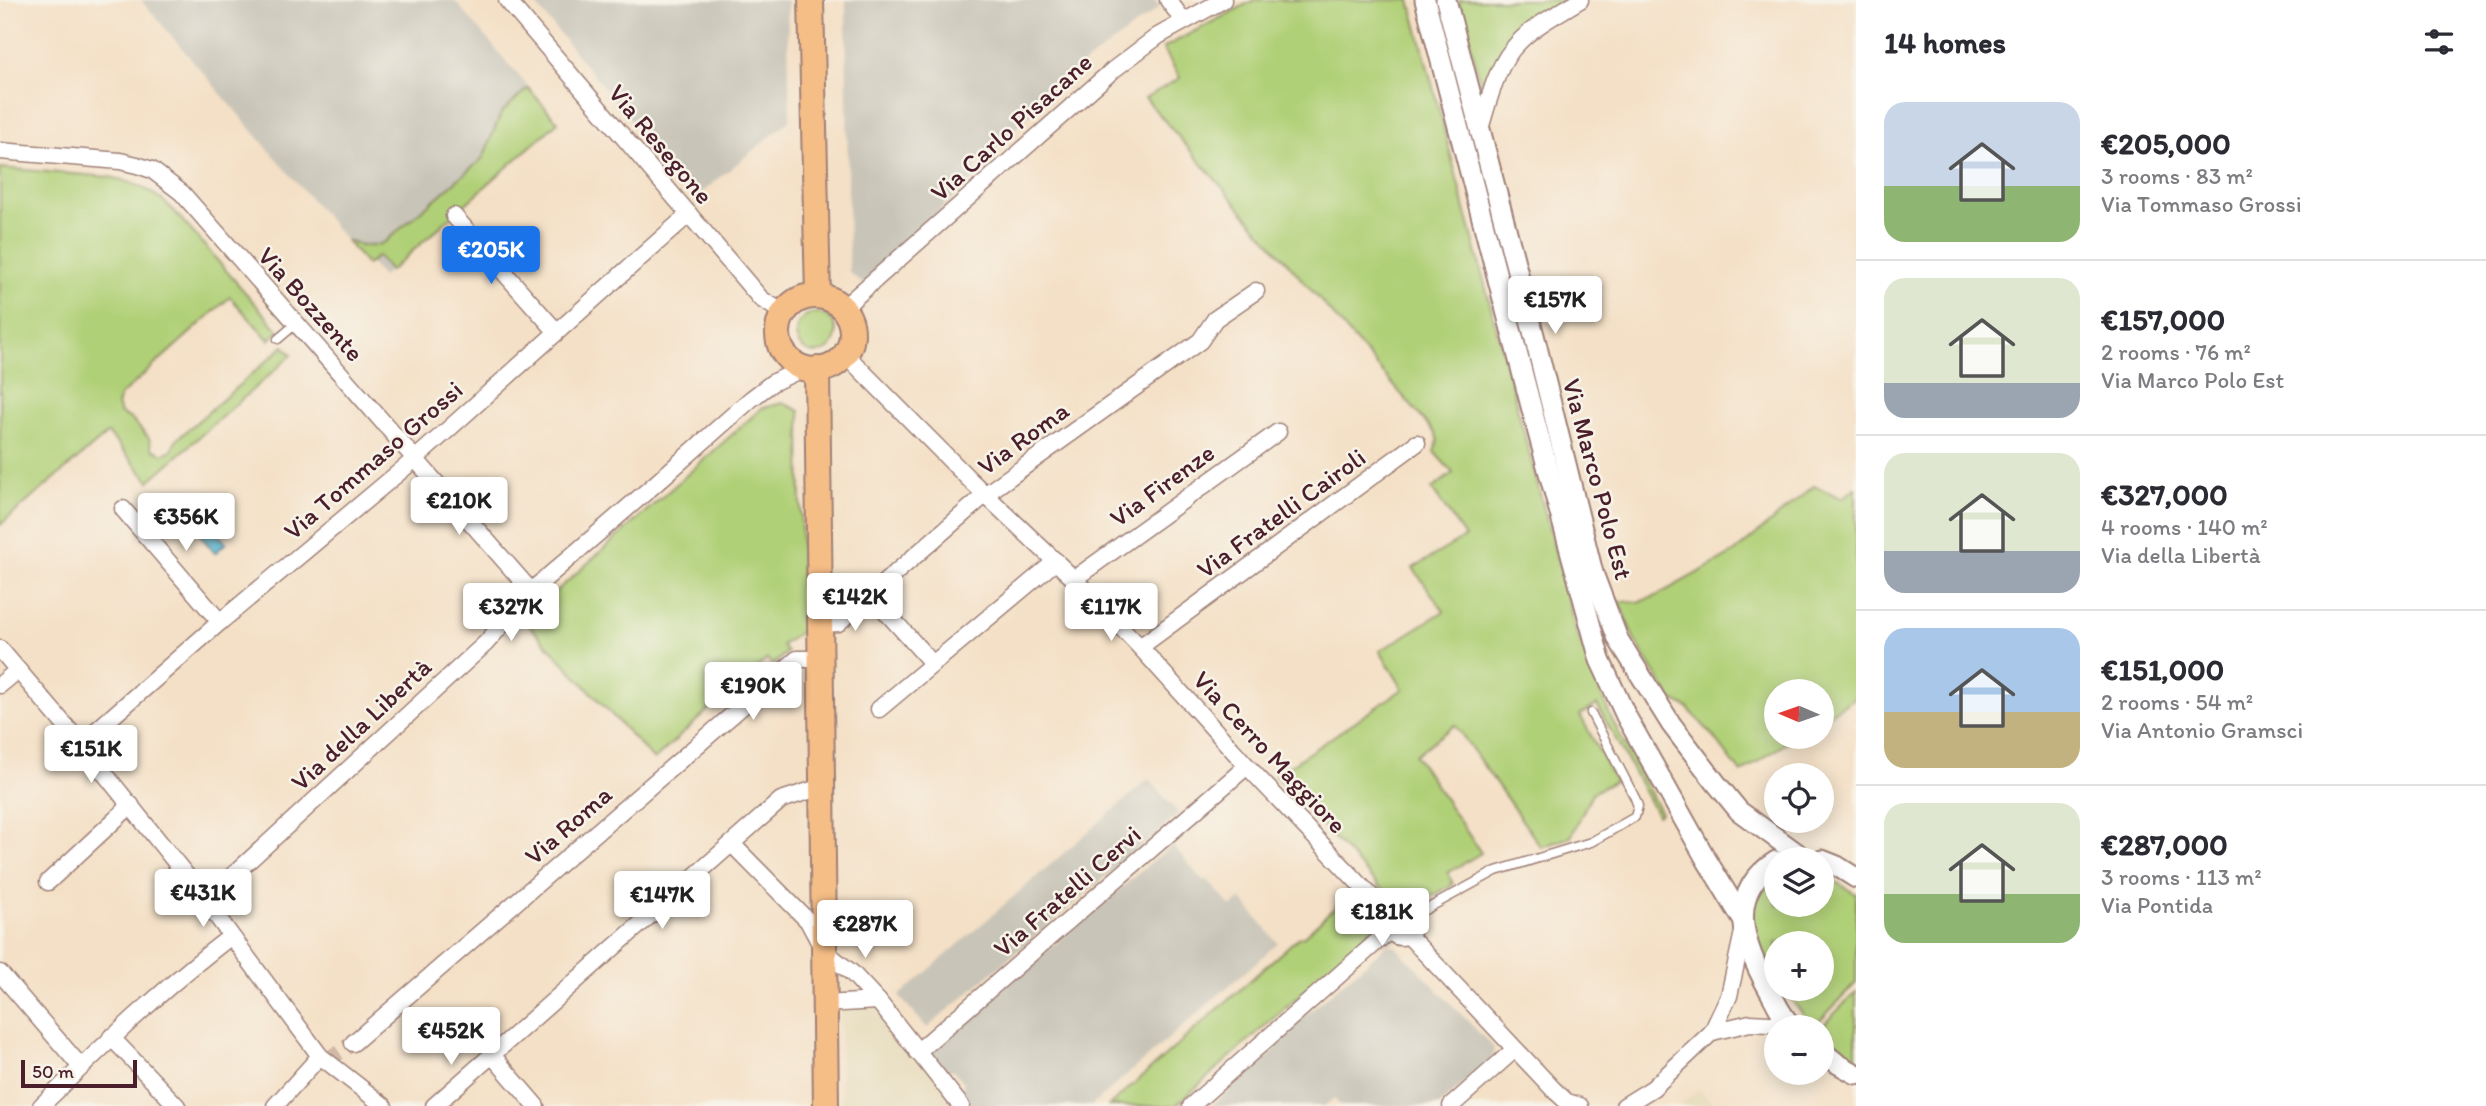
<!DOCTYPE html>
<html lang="en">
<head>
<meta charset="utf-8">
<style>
	:root { --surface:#fff; --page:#f7f7f7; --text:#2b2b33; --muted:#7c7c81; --line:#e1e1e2; --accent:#1a73e8 }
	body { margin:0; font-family:Itim,sans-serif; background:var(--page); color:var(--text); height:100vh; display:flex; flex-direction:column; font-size:26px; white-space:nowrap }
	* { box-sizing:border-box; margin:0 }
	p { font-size:23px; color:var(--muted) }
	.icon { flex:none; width:38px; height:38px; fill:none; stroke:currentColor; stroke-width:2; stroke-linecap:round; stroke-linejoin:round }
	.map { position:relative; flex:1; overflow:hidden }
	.side { display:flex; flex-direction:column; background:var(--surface); width:630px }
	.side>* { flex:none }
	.needle { width:46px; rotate:272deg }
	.tools { position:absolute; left:1764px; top:679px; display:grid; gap:14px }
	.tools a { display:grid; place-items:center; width:70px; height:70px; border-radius:50%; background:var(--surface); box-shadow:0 4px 18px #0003; font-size:35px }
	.scale { position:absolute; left:21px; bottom:18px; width:116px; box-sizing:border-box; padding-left:7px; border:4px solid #4a1f2b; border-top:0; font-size:19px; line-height:24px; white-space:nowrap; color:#4a1f2b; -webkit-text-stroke:5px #f7f3e8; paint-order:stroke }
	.price { position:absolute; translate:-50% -60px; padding:0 16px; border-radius:7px; background:#fff; color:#222; font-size:23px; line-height:46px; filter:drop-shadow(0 2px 4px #0008) }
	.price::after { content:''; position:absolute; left:50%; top:42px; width:21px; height:16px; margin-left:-10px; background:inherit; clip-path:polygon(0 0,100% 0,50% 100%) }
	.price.on { background:var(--accent); color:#fff }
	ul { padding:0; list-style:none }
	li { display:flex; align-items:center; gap:21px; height:175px; padding:0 28px }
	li+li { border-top:2px solid var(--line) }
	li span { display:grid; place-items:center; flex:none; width:196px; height:140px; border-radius:21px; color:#555 }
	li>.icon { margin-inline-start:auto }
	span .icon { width:84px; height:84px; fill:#fffc; stroke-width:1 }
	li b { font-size:30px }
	h2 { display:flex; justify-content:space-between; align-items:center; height:84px; padding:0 28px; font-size:30px }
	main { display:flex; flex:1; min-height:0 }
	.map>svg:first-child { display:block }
	.built { fill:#e6daba }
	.industrial { fill:#c8c4b8 }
	.green { fill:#b0d077; stroke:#7d7851; stroke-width:2 }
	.water { fill:#57b9d5; stroke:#506c80; stroke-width:2 }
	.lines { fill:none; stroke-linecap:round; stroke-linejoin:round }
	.minor-tunnel { stroke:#d2b9a7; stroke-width:16; stroke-dasharray:16 8; stroke-linecap:butt }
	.service-casing { stroke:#9f8078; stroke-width:11 }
	.minor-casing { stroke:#9f8078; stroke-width:19 }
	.tertiary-casing { stroke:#9f8078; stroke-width:23 }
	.primary-casing { stroke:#9f8078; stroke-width:28 }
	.service { stroke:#fff; stroke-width:8 }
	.minor { stroke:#fff; stroke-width:16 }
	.tertiary { stroke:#fff; stroke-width:19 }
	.primary { stroke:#f6be87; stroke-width:24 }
	.labels { text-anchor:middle; stroke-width:5; stroke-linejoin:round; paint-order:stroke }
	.street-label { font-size:26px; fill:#4a1f2b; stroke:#f7f3e8 }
</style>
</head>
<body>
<main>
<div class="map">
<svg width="1856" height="1106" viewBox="0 0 1856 1106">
	<rect width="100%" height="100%" fill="#f7f3e8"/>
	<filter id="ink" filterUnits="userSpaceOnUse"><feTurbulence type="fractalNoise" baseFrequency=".0143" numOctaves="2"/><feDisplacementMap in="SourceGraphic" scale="14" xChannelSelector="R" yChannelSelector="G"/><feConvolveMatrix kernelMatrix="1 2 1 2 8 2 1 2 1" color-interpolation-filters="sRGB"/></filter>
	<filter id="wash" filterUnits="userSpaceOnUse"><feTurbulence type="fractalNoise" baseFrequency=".00686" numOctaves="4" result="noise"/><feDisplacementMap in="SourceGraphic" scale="28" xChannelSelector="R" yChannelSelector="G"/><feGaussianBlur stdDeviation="1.57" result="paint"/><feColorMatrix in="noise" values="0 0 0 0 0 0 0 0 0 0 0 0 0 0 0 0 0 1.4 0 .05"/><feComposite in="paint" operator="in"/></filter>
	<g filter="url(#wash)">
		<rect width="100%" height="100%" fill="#f4e0c6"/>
		<!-- built -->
		<g class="built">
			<polygon points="881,1005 956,1106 842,1106 840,1008"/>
			<polygon points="1699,1089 1715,1106 1679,1106"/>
		</g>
		<!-- industrial -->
		<g class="industrial">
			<polygon points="141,0 454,0 558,122 382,277 370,263 367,265"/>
			<polygon points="532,0 787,0 790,120 695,198"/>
			<polygon points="846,0 1155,0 1160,7 1062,80 1063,82 1052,94 973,167 978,174 863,284 849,272"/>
			<polygon points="1149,779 1179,814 927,1028 899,996"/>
			<polygon points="1172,845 1204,881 1207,879 1231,907 1241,899 1278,943 1091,1106 974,1106 962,1091 964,1082 953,1070 944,1070 933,1056 933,1047"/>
			<polygon points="1387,945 1396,947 1494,1048 1492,1059 1438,1106 1341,1106 1334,1098 1324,1106 1211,1106 1275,1051 1273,1043"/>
		</g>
		<!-- green -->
		<g class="green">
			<path d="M1254 0H1410L1576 631 1611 718 1661 813 1657 815 1597 705 1580 715 1615 781 1592 793 1571 837 1541 847 1455 725 1415 755 1481 853 1448 873 1453 884C1422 902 1411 912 1380 887L1275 776 1403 689 1380 651 1444 611 1413 568 1465 537 1432 489 1453 473 1434 452 1438 440 1435 433 1145 98 1180 78 1163 48Z"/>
			<polygon points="1459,0 1565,0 1527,24 1508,44 1484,96"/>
			<path d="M528 88 558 122 390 271 378 256 367 265 346 240C360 246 373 249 386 241L483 158 501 113Z"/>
			<path d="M0 168 110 177C137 183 156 192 175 212L279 331 269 340 230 297 121 395 117 404 120 413 131 419 149 438 152 449 163 454 172 450 176 440 284 346 292 355 149 481 108 433 0 525Z"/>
			<circle cx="816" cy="333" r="20"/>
			<polygon points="783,403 800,411 802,631 782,645 787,652 773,665 767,659 738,684 743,691 729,702 723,696 654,760 524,620 762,408"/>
			<polygon points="1814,486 1842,498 1856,488 1856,697 1822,719 1822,691 1776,691 1776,737 1795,737 1741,773 1714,737 1687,707 1672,700 1635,641 1619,601 1638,602 1654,597 1735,552"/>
			<path d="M1776 872V905H1822V874L1856 894V983L1814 1027 1782 989H1822V943H1776V978C1756 940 1736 904 1776 872Z"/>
			<polygon points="1347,896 1358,903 1373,923 1372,930 1182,1100 1175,1106 1109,1106 1299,937 1304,936"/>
			<polygon points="1856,992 1856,1060 1822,1034 1821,1027"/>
		</g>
		<!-- water -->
		<polygon class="water" points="211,526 226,543 215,553 200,535"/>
	</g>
	<g filter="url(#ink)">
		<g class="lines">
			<!-- minor-tunnel -->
			<polyline class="minor-tunnel" points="326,1061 353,1043"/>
			<defs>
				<g id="service">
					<polyline points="278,339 297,323"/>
					<polyline points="1412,917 1496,871 1591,842 1635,817 1638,806 1635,798 1591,713"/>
				</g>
				<g id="minor">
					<polyline points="507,0 761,299 784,313"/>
					<polyline points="1168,0 1183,20"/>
					<path d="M1479 132C1488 104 1496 64 1518 43 1535 25 1559 13 1580 0"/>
					<polyline points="0,151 120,161 137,165 152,170 182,193 531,591"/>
					<polyline points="454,216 556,331"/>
					<polyline points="843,308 1113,70 1158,36 1223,0"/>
					<polyline points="845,354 970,480 1074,579 1140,647 1247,766 1391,917"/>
					<polyline points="123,509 220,622"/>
					<polyline points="1074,579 1278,432"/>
					<polyline points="870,594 932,663"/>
					<polyline points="820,624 838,623 986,494 1200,341 1215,319 1256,291"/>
					<polyline points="1140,647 1417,443"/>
					<polyline points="0,649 81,744 193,884 320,1056 384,1106"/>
					<polyline points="0,685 18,670"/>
					<polyline points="879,709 1056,561"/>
					<polyline points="81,744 220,622 415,459 689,214"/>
					<polyline points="733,845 808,921 824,951 852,973 878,1001 961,1106"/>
					<polyline points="48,882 131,805"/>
					<polyline points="206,900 486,643 531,591 654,485 751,399 772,383 804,368"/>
					<circle cx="1401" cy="924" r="13"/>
					<polyline points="1408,935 1553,1089 1567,1102 1580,1106"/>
					<polyline points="0,973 81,1067"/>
					<polyline points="824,1004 878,1001"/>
					<polyline points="1712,1032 1750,1023 1789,1025"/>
					<polyline points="111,1037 177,1106"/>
					<polyline points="353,1043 797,659 820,659"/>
					<polyline points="917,1052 1247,766"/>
					<polyline points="492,1055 536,1106"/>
					<path d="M41 1106C102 1047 163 988 230 937"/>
					<polyline points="275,1106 320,1056"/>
					<polyline points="434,1106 781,800 821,787"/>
					<polyline points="1191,1106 1390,930"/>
					<polyline points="1451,1106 1514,1050"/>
					<polyline points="1624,1106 1653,1088 1712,1032 1729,996 1743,932"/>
				</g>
				<g id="tertiary">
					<polyline points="1425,0 1537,429 1600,660 1626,716 1706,859 1743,920"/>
					<polyline points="1446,0 1534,335 1593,573 1618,639 1671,724 1716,783 1739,811 1798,854"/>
					<polyline points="1822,860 1837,866 1856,878"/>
					<path d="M1776 861C1724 894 1744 946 1769 990 1776 1002 1782 1018 1793 1027"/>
					<polyline points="1822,1051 1838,1064 1856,1074"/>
				</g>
				<g id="primary">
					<polyline points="811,0 818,296"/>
					<circle cx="815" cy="333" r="37"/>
					<polyline points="817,369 826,1106"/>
				</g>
			</defs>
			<!-- service casing -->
			<use href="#service" class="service-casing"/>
			<!-- minor casing -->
			<use href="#minor" class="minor-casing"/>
			<!-- tertiary casing -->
			<use href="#tertiary" class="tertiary-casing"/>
			<!-- primary casing -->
			<use href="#primary" class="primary-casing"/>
			<!-- service -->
			<use href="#service" class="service"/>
			<!-- minor -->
			<use href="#minor" class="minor"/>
			<!-- tertiary -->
			<use href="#tertiary" class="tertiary"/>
			<!-- primary -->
			<use href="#primary" class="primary"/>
		</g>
	</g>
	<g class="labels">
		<!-- street labels -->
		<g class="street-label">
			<text transform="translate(1011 127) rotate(-42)" y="9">Via Carlo Pisacane</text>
			<text transform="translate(661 144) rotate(50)" y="9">Via Resegone</text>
			<text transform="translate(311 304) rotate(48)" y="9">Via Bozzente</text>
			<text transform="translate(1023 438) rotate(-36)" y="9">Via Roma</text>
			<text transform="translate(373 460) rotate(-41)" y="9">Via Tommaso Grossi</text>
			<text transform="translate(1598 479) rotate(75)" y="9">Via Marco Polo Est</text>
			<text transform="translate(1162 485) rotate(-36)" y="9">Via Firenze</text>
			<text transform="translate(1281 513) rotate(-36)" y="9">Via Fratelli Cairoli</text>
			<text transform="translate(361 724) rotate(-43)" y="9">Via della Libertà</text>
			<text transform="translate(1270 752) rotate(47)" y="9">Via Cerro Maggiore</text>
			<text transform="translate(568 825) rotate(-41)" y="9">Via Roma</text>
			<text transform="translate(1067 891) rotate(-41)" y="9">Via Fratelli Cervi</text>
		</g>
	</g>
</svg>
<div class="tools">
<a><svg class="needle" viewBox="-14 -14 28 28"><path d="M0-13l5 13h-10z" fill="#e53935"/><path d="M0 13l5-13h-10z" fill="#7c7c81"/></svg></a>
<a><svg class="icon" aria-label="locate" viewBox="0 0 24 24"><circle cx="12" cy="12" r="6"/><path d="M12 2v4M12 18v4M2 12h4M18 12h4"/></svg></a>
<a><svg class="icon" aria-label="layers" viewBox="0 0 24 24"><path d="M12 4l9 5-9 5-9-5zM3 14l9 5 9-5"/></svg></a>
<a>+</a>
<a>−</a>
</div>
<div class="scale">50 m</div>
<b class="price on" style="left:491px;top:286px">€205K</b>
<b class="price" style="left:1555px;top:336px">€157K</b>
<b class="price" style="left:459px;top:537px">€210K</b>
<b class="price" style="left:186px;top:553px">€356K</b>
<b class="price" style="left:855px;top:633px">€142K</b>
<b class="price" style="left:511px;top:643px">€327K</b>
<b class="price" style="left:1111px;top:643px">€117K</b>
<b class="price" style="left:753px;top:722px">€190K</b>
<b class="price" style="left:91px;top:785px">€151K</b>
<b class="price" style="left:203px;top:929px">€431K</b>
<b class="price" style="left:662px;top:931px">€147K</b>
<b class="price" style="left:1382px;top:948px">€181K</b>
<b class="price" style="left:865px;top:960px">€287K</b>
<b class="price" style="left:451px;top:1067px">€452K</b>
</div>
<section class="side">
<h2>14 homes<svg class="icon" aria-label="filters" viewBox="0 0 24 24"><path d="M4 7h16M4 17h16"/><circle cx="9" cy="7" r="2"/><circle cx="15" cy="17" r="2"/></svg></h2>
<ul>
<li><span style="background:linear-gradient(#c9d6e8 60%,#8fb573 0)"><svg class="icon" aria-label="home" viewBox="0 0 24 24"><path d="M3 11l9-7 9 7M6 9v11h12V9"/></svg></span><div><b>€205,000</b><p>3 rooms · 83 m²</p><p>Via Tommaso Grossi</p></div></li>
<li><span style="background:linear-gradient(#dfe7d0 75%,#9aa5b1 0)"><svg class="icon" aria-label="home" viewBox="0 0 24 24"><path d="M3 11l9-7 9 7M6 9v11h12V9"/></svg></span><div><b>€157,000</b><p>2 rooms · 76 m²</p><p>Via Marco Polo Est</p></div></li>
<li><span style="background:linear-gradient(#dfe7d0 70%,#9aa5b1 0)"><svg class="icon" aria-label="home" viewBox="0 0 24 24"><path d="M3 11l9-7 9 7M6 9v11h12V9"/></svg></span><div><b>€327,000</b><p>4 rooms · 140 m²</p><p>Via della Libertà</p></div></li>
<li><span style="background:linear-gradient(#a9c7e8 60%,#c2b280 0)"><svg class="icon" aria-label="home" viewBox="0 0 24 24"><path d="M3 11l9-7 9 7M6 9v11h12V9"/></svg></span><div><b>€151,000</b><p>2 rooms · 54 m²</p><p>Via Antonio Gramsci</p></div></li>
<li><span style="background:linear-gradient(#dfe7d0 65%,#8fb573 0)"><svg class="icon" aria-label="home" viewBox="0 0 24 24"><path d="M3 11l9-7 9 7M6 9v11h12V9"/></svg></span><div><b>€287,000</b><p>3 rooms · 113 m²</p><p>Via Pontida</p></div></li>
</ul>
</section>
</main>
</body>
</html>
